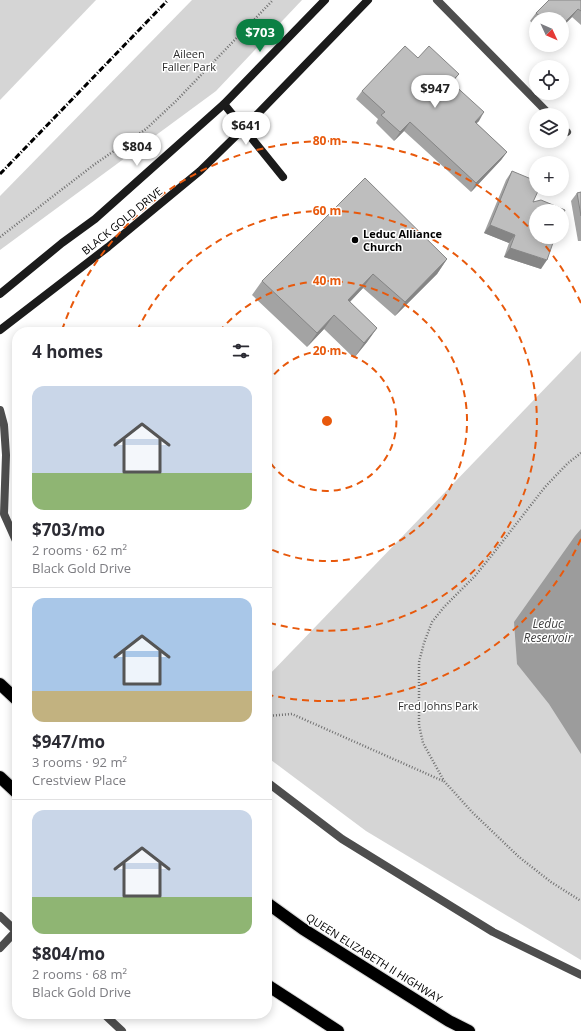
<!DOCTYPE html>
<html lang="en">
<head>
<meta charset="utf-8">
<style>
	:root { --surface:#fff; --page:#f7f7f7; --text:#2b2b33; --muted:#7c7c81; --line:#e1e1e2; --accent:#0b8043 }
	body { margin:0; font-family:"Open Sans",sans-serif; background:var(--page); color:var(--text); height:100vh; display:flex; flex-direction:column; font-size:15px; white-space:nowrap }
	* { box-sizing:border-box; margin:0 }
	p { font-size:13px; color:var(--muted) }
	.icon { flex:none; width:22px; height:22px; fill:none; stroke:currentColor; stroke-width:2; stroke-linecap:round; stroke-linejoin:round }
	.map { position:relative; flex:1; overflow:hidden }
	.side { position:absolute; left:12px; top:327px; width:260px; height:692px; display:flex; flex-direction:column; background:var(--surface); border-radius:16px; box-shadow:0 2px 10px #0003 }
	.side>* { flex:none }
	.needle { width:26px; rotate:134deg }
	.fabs { position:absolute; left:529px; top:12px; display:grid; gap:8px }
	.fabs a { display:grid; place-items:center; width:40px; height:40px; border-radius:50%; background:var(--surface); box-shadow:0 2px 10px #0003; font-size:20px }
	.price { position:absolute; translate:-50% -34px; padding:0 9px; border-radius:14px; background:#fff; color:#222; font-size:13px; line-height:26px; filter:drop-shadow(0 1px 2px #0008) }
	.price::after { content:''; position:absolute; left:50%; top:24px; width:12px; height:9px; margin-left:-6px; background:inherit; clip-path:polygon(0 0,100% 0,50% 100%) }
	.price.selected { background:var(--accent); color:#fff }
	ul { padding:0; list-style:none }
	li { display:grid; align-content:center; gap:8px; height:212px; padding:0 20px }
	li+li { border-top:1px solid var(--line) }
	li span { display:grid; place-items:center; height:124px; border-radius:12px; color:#555 }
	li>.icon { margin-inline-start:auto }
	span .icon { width:72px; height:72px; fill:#fffc; stroke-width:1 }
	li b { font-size:17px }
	h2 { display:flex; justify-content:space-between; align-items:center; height:48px; padding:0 20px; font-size:17px }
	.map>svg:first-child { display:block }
	.green { fill:#d5d5d5 }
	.water { fill:#9c9c9c }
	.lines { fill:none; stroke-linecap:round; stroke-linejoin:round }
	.highway-casing { stroke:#dbdbdb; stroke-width:14 }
	.path { stroke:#707070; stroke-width:2.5; stroke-dasharray:1 2; stroke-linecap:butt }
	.lane { stroke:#4e4e4e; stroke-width:8 }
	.street { stroke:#4e4e4e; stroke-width:8 }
	.secondary { stroke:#1b1b1b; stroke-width:8 }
	.highway { stroke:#000; stroke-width:12 }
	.rail { stroke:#000; stroke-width:3; stroke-dasharray:6 2 1 2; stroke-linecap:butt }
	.wall { fill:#a3a3a3 }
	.shaded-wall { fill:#858585 }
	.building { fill:#bebebe; stroke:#858585 }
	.ring { fill:none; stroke:#e8590c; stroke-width:2; stroke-dasharray:7 5 }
	.poi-dot { fill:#000; stroke:#fff; stroke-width:1.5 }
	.labels { text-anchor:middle; stroke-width:3; stroke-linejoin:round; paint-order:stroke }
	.park-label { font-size:11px; fill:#2c2c2c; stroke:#fff }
	.street-label { font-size:11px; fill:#000; stroke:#fff }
	.poi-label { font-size:11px; font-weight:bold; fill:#000; stroke:#fff; text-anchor:start }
	.water-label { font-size:12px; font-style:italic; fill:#3d3d3d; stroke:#fff }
	.centre { fill:#e8590c; stroke:#fff; stroke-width:2 }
	.ring-label { font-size:12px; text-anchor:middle; font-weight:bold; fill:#e8590c; stroke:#fff; stroke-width:3; stroke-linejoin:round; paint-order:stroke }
</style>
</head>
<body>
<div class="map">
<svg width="581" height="1031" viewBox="0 0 581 1031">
	<rect width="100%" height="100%" fill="#fff"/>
	<!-- green -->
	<g class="green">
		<polygon points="0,0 96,0 0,100"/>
		<polygon points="192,0 302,0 216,91 0,250 0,196"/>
		<polygon points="581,351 581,960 366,831 267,757 267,677"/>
	</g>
	<!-- water -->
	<polygon class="water" points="581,529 581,754 549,704 517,664 514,622 575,536"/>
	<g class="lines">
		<defs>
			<g id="highway">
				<polyline points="0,684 17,700"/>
				<polyline points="0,777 17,793"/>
				<polyline points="267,903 303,929 449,1021 469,1031"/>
				<polyline points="267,985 338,1031"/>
			</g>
		</defs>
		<!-- highway casing -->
		<use href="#highway" class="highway-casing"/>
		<!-- path -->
		<g class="path">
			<polyline points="0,237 95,164 146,129 176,101 273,0"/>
			<polyline points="581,453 568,463 545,487 492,555 475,576 444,607 432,622 424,643 419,662 419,725 423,743 444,781 472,812 519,857 551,882 581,901"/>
			<polyline points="267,716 292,714 443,781"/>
		</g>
		<!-- lane -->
		<g class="lane">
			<polyline points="0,410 4,425 6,455 4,514 17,543"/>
			<polyline points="267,782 342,839 493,932 581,975"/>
			<polyline points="0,916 17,932"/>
			<polyline points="0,948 16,931"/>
			<polyline points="104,1014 122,1031"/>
		</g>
		<!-- street -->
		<g class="street">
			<polyline points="437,0 550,115"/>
			<polyline points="562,127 567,132"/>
		</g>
		<!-- secondary -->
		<g class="secondary">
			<polyline points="224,104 283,177"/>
			<polyline points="0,294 62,243 95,219 224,104 325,0"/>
			<polyline points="0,330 108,247 200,171 244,128 368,0"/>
		</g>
		<!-- highway -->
		<use href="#highway" class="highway"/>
		<!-- rail -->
		<polyline class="rail" points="0,174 168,0"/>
	</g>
	<!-- wall -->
	<g class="wall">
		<polygon points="581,0 581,25 572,17 562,27 562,19 536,19 536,26 530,21 536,13"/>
		<polygon points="452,83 479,121 476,123 507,152 501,160 471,192 404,131 394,141 376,123 378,119 356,99 362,91"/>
		<polygon points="512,171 541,269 504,257 509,243 484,233 506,180"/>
		<polygon points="581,192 581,241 578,241 571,201 577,193"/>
		<polygon points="447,259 437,274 395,316 363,288 350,302 377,328 367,342 354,358 324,329 307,347 252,295 262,281"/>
	</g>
	<!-- shaded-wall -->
	<g class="shaded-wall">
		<polygon points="578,9 572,17 562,27 562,25"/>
		<polygon points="459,74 453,82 445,90 451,82"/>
		<polygon points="484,112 479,121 469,131 475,122"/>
		<polygon points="410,122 404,131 394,141 400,132"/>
		<polygon points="507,152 501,160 471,192 476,183"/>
		<polygon points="490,225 515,235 509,243 484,233"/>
		<polygon points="510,248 547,260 541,269 504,257"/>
		<polygon points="447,259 437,274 395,316 405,302"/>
		<polygon points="373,274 363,288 338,314 348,300"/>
		<polygon points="334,315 324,329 307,347 317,333"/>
		<polygon points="377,328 367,342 354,358 364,343"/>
	</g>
	<!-- building -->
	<g class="building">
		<polygon points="549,0 581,0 581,11 578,9 562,25 562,19 543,19 536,13"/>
		<polygon points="405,46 418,58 429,46 459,74 451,82 484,112 475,122 507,152 476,183 410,122 400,132 381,115 385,112 362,91"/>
		<polygon points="512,171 536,181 536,189 539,189 533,202 541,200 565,210 562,218 562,211 536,211 536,237 555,237 547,260 510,248 515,235 490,225"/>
		<polygon points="365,178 447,259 405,302 373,274 348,300 377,328 364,343 334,315 317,333 262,281"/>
		<polygon points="581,192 581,216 577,193"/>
	</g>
	<!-- distance rings -->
	<g class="ring">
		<path d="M267 384A70 70 0 1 1 267 458"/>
		<path d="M219 332A140 140 0 1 1 268 548"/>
		<path d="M137 331A210 210 0 1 1 267 622"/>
		<path d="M581 539A280 280 0 0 1 269 695M62 330A280 280 0 0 1 535 234M538 237A280 280 0 0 1 581 303"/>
	</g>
	<!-- markers -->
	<circle class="poi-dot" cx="355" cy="240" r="4"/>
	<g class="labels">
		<!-- park labels -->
		<g class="park-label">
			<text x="189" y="58">Aileen<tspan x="189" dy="13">Faller Park</tspan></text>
			<text x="438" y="710">Fred Johns Park</text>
		</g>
		<!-- street labels -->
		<g class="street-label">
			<text transform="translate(122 221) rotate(-39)" y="4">BLACK GOLD DRIVE</text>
			<text transform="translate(374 958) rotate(32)" y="4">QUEEN ELIZABETH II HIGHWAY</text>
		</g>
		<!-- poi labels -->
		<g class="poi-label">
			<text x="363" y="238">Leduc Alliance<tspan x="363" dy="13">Church</tspan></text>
		</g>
		<!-- water labels -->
		<g class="water-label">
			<text x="548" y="628">Leduc<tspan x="548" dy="14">Reservoir</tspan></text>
		</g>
	</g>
	<circle cx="327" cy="421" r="6" class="centre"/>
	<g class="ring-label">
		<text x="327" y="145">80 m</text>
		<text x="327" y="215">60 m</text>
		<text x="327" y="285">40 m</text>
		<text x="327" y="355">20 m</text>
	</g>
</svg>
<div class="fabs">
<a><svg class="needle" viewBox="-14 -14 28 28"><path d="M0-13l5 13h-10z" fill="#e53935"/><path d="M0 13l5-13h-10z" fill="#7c7c81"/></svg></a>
<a><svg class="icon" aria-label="locate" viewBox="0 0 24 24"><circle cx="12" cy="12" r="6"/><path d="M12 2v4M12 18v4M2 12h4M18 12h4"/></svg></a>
<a><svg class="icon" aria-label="layers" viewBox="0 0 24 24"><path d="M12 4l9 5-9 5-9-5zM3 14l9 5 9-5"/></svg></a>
<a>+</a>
<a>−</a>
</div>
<b class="price selected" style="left:260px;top:53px">$703</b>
<b class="price" style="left:435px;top:109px">$947</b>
<b class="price" style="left:246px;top:146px">$641</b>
<b class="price" style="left:137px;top:167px">$804</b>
<section class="side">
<h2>4 homes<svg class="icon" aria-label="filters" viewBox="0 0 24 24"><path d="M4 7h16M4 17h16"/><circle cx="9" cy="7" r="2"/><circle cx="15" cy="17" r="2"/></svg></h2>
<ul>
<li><span style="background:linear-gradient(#c9d6e8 70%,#8fb573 0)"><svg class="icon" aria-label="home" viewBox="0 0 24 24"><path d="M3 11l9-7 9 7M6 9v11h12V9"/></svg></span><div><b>$703/mo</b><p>2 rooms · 62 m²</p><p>Black Gold Drive</p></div></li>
<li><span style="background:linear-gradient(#a9c7e8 75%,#c2b280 0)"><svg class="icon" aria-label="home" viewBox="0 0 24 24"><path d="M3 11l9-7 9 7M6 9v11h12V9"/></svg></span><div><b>$947/mo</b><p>3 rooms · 92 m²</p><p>Crestview Place</p></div></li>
<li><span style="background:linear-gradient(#c9d6e8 70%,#8fb573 0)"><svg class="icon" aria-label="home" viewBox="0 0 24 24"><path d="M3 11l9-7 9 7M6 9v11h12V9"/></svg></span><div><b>$804/mo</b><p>2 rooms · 68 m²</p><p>Black Gold Drive</p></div></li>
</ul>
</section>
</div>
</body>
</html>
